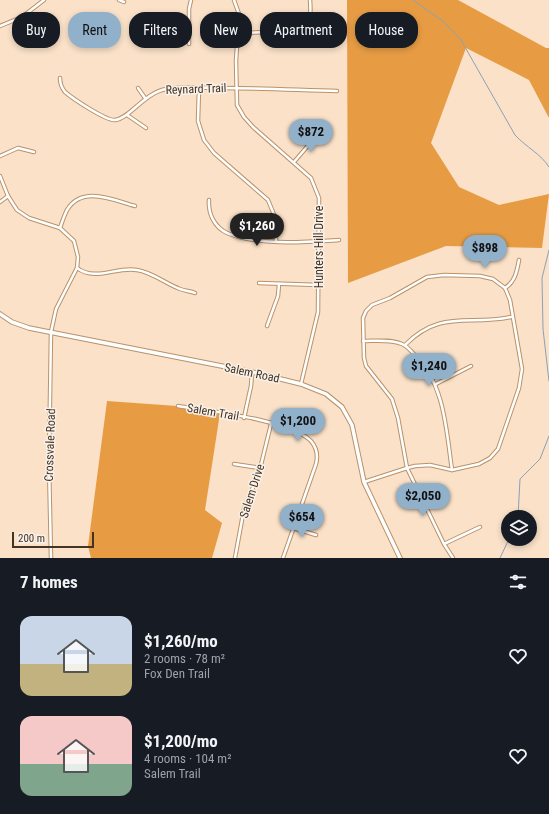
<!DOCTYPE html>
<html lang="en">
<head>
<meta charset="utf-8">
<style>
	:root { --surface:#171b24; --page:#242831; --text:#f1f3f6; --muted:#9ea1a6; --accent:#91b0ca }
	body { margin:0; font-family:"Roboto Condensed",sans-serif; background:var(--page); color:var(--text); height:100vh; display:flex; flex-direction:column; font-size:15px; white-space:nowrap }
	* { box-sizing:border-box; margin:0 }
	p { font-size:13px; color:var(--muted) }
	.icon { flex:none; width:22px; height:22px; fill:none; stroke:currentColor; stroke-width:2; stroke-linecap:round; stroke-linejoin:round }
	.map { position:relative; height:558px; overflow:hidden }
	.sheet { display:flex; flex-direction:column; background:var(--surface); flex:1 }
	.sheet>* { flex:none }
	.guide { position:absolute; left:12px; top:12px; width:525px; height:36px; display:flex; gap:8px }
	.controls { position:absolute; left:501px; top:510px; display:grid; gap:8px }
	.controls a { display:grid; place-items:center; width:36px; height:36px; border-radius:50%; background:var(--surface); box-shadow:0 2px 6px #0003; font-size:20px }
	.scale { position:absolute; left:12px; bottom:10px; width:82px; box-sizing:border-box; padding-left:4px; border:2px solid #433322; border-top:0; font-size:11px; line-height:14px; white-space:nowrap; color:#433322; -webkit-text-stroke:3px #f9f1e9; paint-order:stroke }
	.price { position:absolute; translate:-50% -34px; padding:0 9px; border-radius:14px; background:var(--accent); color:#111; font-size:13px; line-height:26px; filter:drop-shadow(0 1px 2px #0008) }
	.price::after { content:''; position:absolute; left:50%; top:24px; width:12px; height:9px; margin-left:-6px; background:inherit; clip-path:polygon(0 0,100% 0,50% 100%) }
	.price.selected { background:#222; color:#fff }
	ul { padding:0; list-style:none }
	li { display:flex; align-items:center; gap:12px; height:100px; padding:0 20px }
	li span { display:grid; place-items:center; flex:none; width:112px; height:80px; border-radius:12px; color:#555 }
	li>.icon { margin-inline-start:auto }
	span .icon { width:48px; height:48px; fill:#fffc; stroke-width:1 }
	li b { font-size:17px }
	h2 { display:flex; justify-content:space-between; align-items:center; height:48px; padding:0 20px; font-size:17px }
	.tag { padding:0 14px; border-radius:16px; background:var(--surface); box-shadow:0 2px 6px #0003; font-size:14px; line-height:36px }
	.tag.selected { background:var(--accent); color:#111 }
	.map>svg:first-child { display:block }
	.forest { fill:#e79c44 }
	.lines { fill:none; stroke-linecap:round; stroke-linejoin:round }
	.stream { stroke:#8aa1b6; stroke-width:1 }
	.street-casing { stroke:#b9926a; stroke-width:4.5 }
	.secondary-casing { stroke:#b9926a; stroke-width:5.5 }
	.street { stroke:#fff; stroke-width:2.5 }
	.secondary { stroke:#fff; stroke-width:3.5 }
	.labels { text-anchor:middle; stroke-width:3; stroke-linejoin:round; paint-order:stroke }
	.street-label { font-size:12px; fill:#433322; stroke:#f9f1e9 }
</style>
</head>
<body>
<div class="map">
<svg width="549" height="558" viewBox="0 0 549 558">
	<rect width="100%" height="100%" fill="#fae1c8"/>
	<!-- forest -->
	<g class="forest">
		<polygon points="347,0 458,0 546,48 549,48 549,118 529,80 466,48 431,143 459,187 499,205 549,194 542,248 446,246 348,283"/>
		<polygon points="107,401 177,406 220,413 205,510 222,523 212,558 91,558 88,546"/>
	</g>
	<g class="lines">
		<!-- stream -->
		<g class="stream">
			<path d="M413 0 444 22 461 40 515 135C526 147 541 154 549 167"/>
			<polyline points="549,250 542,278 543,329 549,381"/>
			<polyline points="518,517 520,479 540,459 549,436"/>
			<polyline points="500,558 509,539"/>
		</g>
		<defs>
			<g id="street">
				<polyline points="119,0 124,2"/>
				<polyline points="234,0 239,14 236,61 237,105 244,117 253,127 311,178 319,198 318,312 301,384"/>
				<polyline points="0,26 22,17 44,0"/>
				<path d="M239 33 298 31C312 25 311 13 310 0"/>
				<polyline points="189,44 189,9 191,0"/>
				<path d="M60 78C60 83 61 87 65 92 72 98 106 121 115 120 129 119 144 93 166 89 183 86 203 88 221 88 259 88 298 90 337 91"/>
				<polyline points="138,88 145,98"/>
				<polyline points="199,88 198,121 204,140 214,153 268,200 275,217 276,240"/>
				<polyline points="127,115 146,128"/>
				<polyline points="0,156 18,148 34,152"/>
				<polyline points="294,162 317,135"/>
				<polyline points="0,176 8,196 17,210 29,218 60,228 74,241 78,257 77,268 56,309 51,332 49,464 51,558"/>
				<path d="M209 200C208 213 214 227 227 233 258 246 306 242 339 240"/>
				<polyline points="0,202 8,196"/>
				<path d="M60 228C62 222 64 216 67 210 82 185 113 200 135 206"/>
				<path d="M77 268C96 282 117 266 137 270 152 272 166 284 180 289 185 291 191 291 195 293"/>
				<polyline points="259,283 319,285"/>
				<path d="M505 288C515 282 517 271 519 260"/>
				<polyline points="267,326 278,296 279,284"/>
				<path d="M363 341C375 341 391 339 402 344 407 346 410 350 414 354 445 384 446 429 452 470"/>
				<path d="M405 345C441 309 468 326 511 317"/>
				<polyline points="436,384 471,366"/>
				<path d="M178 406C209 411 291 420 311 441 317 448 318 456 316 464L283 558"/>
				<polyline points="244,418 251,386 252,372"/>
				<polyline points="234,464 260,468"/>
				<polyline points="364,482 407,468 415,466 430,465 452,470 479,464 490,458 498,449 519,388 522,369 510,300 505,288 493,279 480,276 444,275 427,277 390,298 372,305 366,311 363,318 364,358 366,366 392,399 398,418 407,468 444,544 453,558"/>
				<polyline points="293,528 316,535"/>
				<polyline points="444,544 480,527"/>
				<polyline points="235,558 244,509 259,473 271,424"/>
			</g>
			<polyline id="secondary" points="0,314 12,322 29,328 252,372 301,384 326,394 342,407 352,425 364,482 400,558"/>
		</defs>
		<!-- street casing -->
		<use href="#street" class="street-casing"/>
		<!-- secondary casing -->
		<use href="#secondary" class="secondary-casing"/>
		<!-- street -->
		<use href="#street" class="street"/>
		<!-- secondary -->
		<use href="#secondary" class="secondary"/>
	</g>
	<g class="labels">
		<!-- street labels -->
		<g class="street-label">
			<text transform="translate(196 89) rotate(-2)" y="4">Reynard Trail</text>
			<text transform="translate(319 247) rotate(-90)" y="4">Hunters Hill Drive</text>
			<text transform="translate(252 373) rotate(12)" y="4">Salem Road</text>
			<text transform="translate(213 412) rotate(10)" y="4">Salem Trail</text>
			<text transform="translate(50 445) rotate(-88)" y="4">Crossvale Road</text>
			<text transform="translate(252 491) rotate(-72)" y="4">Salem Drive</text>
		</g>
	</g>
</svg>
<div class="controls">
<a><svg class="icon" aria-label="layers" viewBox="0 0 24 24"><path d="M12 4l9 5-9 5-9-5zM3 14l9 5 9-5"/></svg></a>
</div>
<div class="scale">200 m</div>
<b class="price" style="left:311px;top:153px">$872</b>
<b class="price selected" style="left:257px;top:247px">$1,260</b>
<b class="price" style="left:485px;top:269px">$898</b>
<b class="price" style="left:429px;top:387px">$1,240</b>
<b class="price" style="left:298px;top:442px">$1,200</b>
<b class="price" style="left:423px;top:517px">$2,050</b>
<b class="price" style="left:302px;top:538px">$654</b>
<div class="guide">
<a class="tag">Buy</a>
<a class="tag selected">Rent</a>
<a class="tag">Filters</a>
<a class="tag">New</a>
<a class="tag">Apartment</a>
<a class="tag">House</a>
</div>
</div>
<section class="sheet">
<h2>7 homes<svg class="icon" aria-label="filters" viewBox="0 0 24 24"><path d="M4 7h16M4 17h16"/><circle cx="9" cy="7" r="2"/><circle cx="15" cy="17" r="2"/></svg></h2>
<ul>
<li><span style="background:linear-gradient(#c9d6e8 60%,#c2b280 0)"><svg class="icon" aria-label="home" viewBox="0 0 24 24"><path d="M3 11l9-7 9 7M6 9v11h12V9"/></svg></span><div><b>$1,260/mo</b><p>2 rooms · 78 m²</p><p>Fox Den Trail</p></div><svg class="icon" aria-label="heart" viewBox="0 0 24 24"><path d="M12 20l-8-8c-3-5 5-10 8-4 3-6 11-1 8 4z"/></svg></li>
<li><span style="background:linear-gradient(#f6c9c9 60%,#7fa58c 0)"><svg class="icon" aria-label="home" viewBox="0 0 24 24"><path d="M3 11l9-7 9 7M6 9v11h12V9"/></svg></span><div><b>$1,200/mo</b><p>4 rooms · 104 m²</p><p>Salem Trail</p></div><svg class="icon" aria-label="heart" viewBox="0 0 24 24"><path d="M12 20l-8-8c-3-5 5-10 8-4 3-6 11-1 8 4z"/></svg></li>
</ul>
</section>
</body>
</html>
